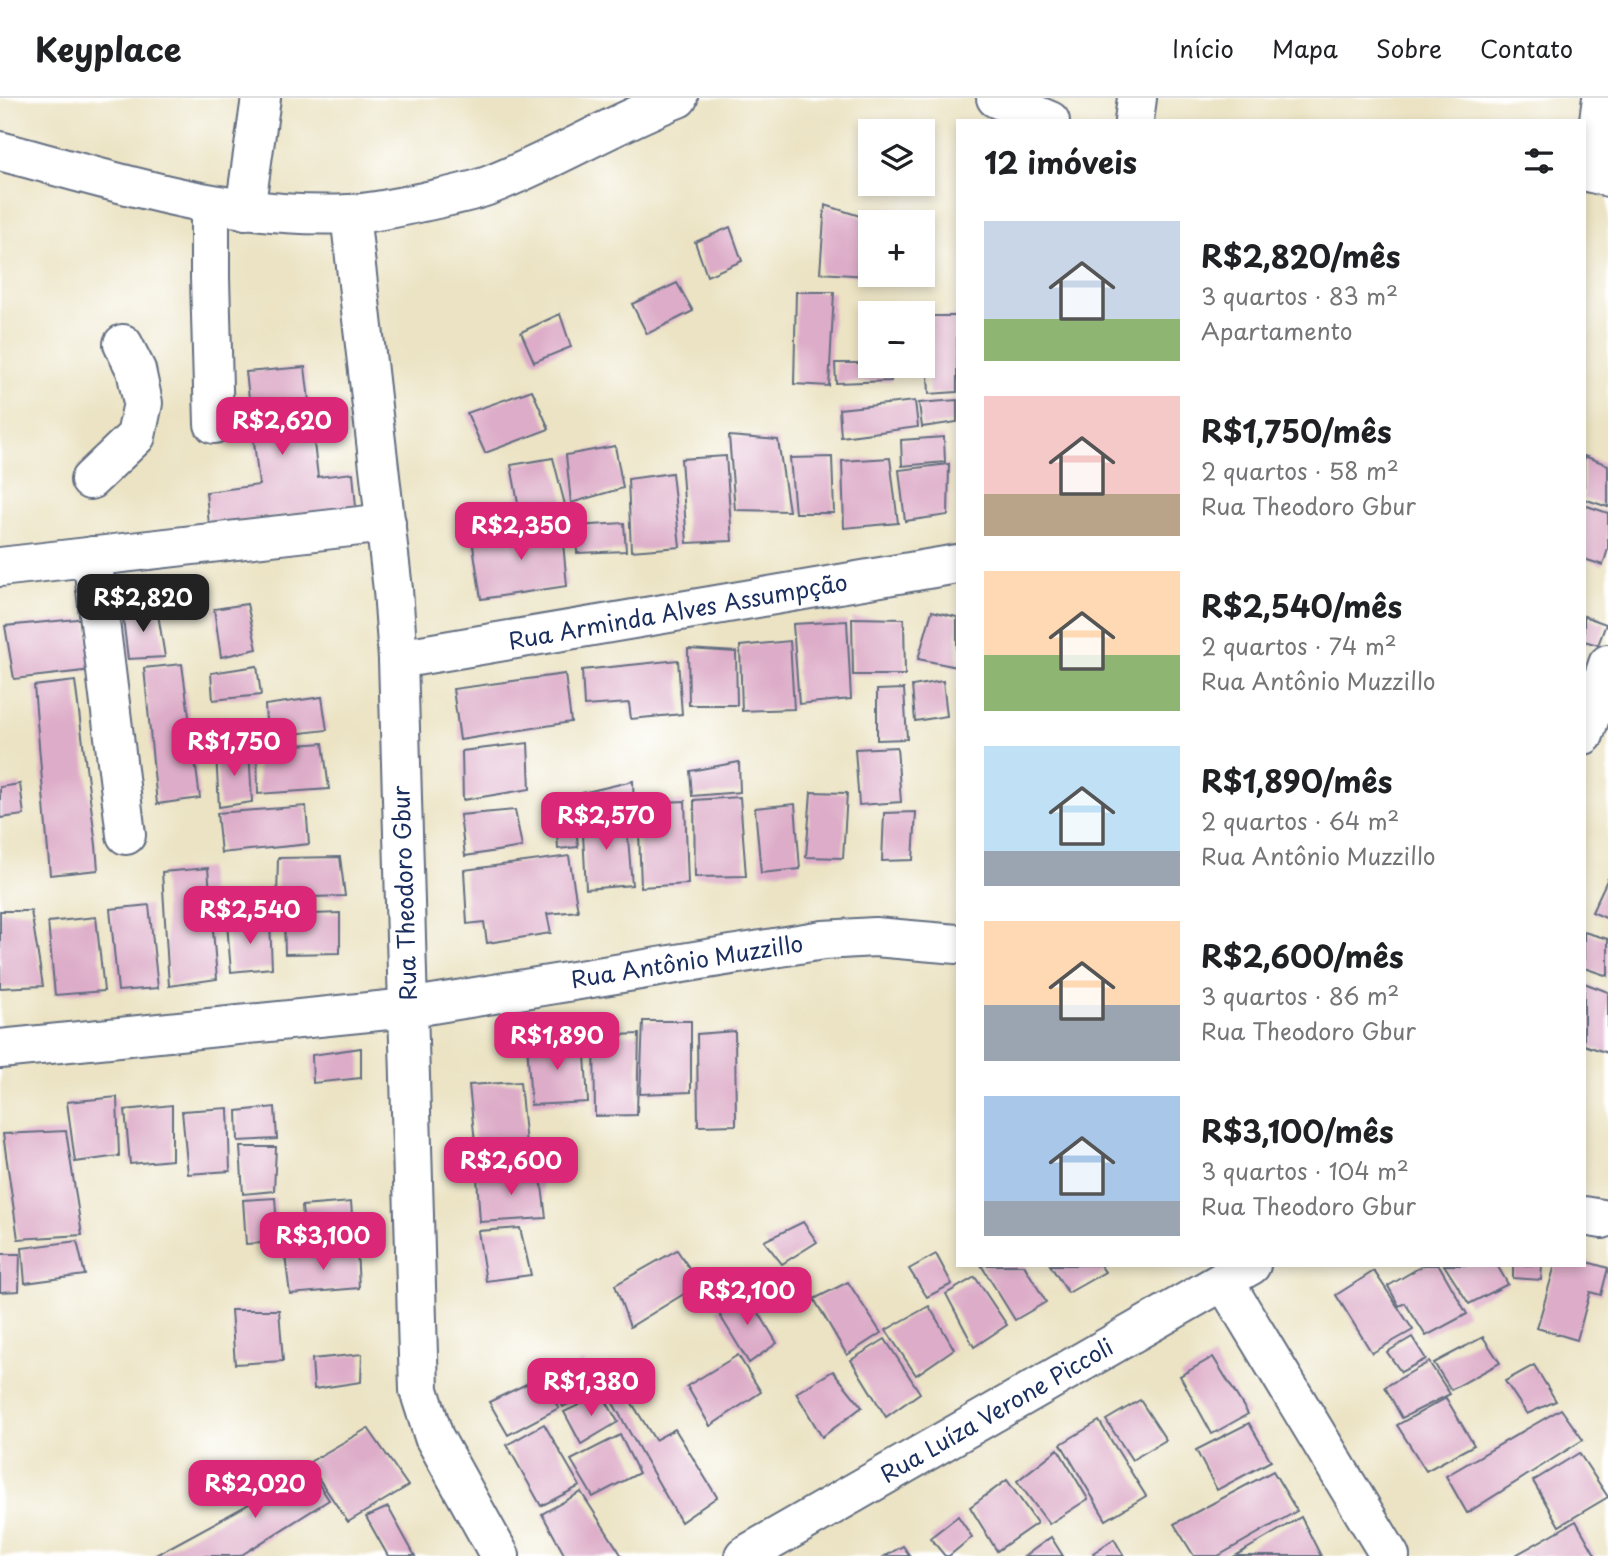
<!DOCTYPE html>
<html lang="pt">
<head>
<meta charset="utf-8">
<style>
	:root { --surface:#fff; --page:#f2f2f2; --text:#202124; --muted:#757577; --line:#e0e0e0; --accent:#db2777 }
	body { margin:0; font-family:"Playpen Sans",sans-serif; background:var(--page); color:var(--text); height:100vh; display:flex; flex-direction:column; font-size:26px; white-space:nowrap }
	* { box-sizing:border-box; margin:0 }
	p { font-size:23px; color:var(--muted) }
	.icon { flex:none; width:38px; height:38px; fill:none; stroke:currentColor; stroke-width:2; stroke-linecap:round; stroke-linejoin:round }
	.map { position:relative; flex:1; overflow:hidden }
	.details { position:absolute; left:956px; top:21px; width:630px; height:1148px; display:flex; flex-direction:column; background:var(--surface); border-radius:0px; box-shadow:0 4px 10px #0003 }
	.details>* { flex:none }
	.tools { position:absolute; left:858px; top:21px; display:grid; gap:14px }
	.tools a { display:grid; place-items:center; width:77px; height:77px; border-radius:0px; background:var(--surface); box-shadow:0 4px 10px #0003; font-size:35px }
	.price { position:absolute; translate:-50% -60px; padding:0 16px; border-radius:14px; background:var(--accent); color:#fff; font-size:23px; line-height:46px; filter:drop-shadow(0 2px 4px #0008) }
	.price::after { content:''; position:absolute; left:50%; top:42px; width:21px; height:16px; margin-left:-10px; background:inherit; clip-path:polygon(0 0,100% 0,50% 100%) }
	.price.on { background:#222; color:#fff }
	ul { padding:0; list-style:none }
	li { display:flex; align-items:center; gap:21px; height:175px; padding:0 28px }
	li span { display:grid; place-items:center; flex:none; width:196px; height:140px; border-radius:0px; color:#555 }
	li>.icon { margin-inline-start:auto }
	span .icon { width:84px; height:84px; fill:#fffc; stroke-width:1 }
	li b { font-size:30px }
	h2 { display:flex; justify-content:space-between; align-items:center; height:84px; padding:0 28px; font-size:30px }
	header { display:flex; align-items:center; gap:42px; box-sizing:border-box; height:98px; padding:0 35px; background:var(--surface); border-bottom:2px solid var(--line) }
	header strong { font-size:33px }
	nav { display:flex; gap:38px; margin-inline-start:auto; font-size:24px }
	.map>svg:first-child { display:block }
	.building { fill:#ddacc8 }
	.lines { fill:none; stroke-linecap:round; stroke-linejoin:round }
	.minor-casing { stroke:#646e81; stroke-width:42 }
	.major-casing { stroke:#646e81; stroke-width:42 }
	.minor { stroke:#fff; stroke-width:38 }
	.major { stroke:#fff; stroke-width:38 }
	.labels { text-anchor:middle; stroke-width:6; stroke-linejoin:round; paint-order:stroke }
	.street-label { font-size:23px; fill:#1b2f5e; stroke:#fff }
</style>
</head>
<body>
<header>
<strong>Keyplace</strong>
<nav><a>Início</a><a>Mapa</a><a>Sobre</a><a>Contato</a></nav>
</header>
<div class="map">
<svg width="1608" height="1458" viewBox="0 0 1608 1458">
	<rect width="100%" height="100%" fill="#fff"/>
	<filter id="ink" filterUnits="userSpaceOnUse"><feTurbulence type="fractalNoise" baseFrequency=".0143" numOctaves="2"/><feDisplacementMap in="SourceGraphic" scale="14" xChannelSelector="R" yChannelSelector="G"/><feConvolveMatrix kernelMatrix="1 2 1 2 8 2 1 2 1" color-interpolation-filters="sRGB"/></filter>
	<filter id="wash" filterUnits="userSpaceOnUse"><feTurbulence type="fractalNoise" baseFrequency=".00686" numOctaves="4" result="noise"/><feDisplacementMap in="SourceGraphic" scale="28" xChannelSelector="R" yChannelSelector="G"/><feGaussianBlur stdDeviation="1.57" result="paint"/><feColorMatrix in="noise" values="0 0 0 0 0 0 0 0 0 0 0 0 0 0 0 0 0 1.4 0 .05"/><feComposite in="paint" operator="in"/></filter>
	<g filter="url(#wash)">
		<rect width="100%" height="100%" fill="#ebe3c3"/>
		<g id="blocks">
			<!-- building -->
			<g class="building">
				<polygon points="825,107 879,124 870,124 868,178 820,175"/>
				<polygon points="730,129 742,163 707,178 695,144"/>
				<polygon points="677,185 693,213 647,236 632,206"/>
				<polygon points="796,194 834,194 829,288 794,286"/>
				<polygon points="560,216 571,249 534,264 521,234"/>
				<polygon points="925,218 957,218 957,294 929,296"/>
				<polygon points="835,265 870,265 870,268 890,268 891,283 836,285"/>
				<polygon points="305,269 318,379 353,375 356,409 209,427 206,394 259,387 246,274"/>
				<polygon points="532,292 549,331 485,355 467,315"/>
				<polygon points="957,302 957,324 922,329 919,305"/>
				<polygon points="915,303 918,329 841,339 839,311"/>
				<polygon points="729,338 778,342 789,413 735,412"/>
				<polygon points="944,339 945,364 902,368 901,342"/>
				<polygon points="615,348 623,390 571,405 566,357"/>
				<polygon points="726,358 732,443 687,445 681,361"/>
				<polygon points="1584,358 1608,367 1608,409 1584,401"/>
				<polygon points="832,359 834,415 795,415 790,360"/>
				<polygon points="553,360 565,407 520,416 511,367"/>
				<polygon points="890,360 898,425 844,430 842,363"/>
				<polygon points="949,366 948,417 905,423 899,372"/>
				<polygon points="672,375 680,449 631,453 628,381"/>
				<polygon points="1584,407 1608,415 1608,451 1603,467 1584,461"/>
				<polygon points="561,423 567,488 481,501 472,441 514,435"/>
				<polygon points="624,425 626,453 577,455 576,428"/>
				<polygon points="247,506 257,551 221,559 214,511"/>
				<polygon points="157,510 165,559 128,561 122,512"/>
				<polygon points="932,513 957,519 957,569 918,561"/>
				<polygon points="1584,518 1606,526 1598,547 1584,543"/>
				<polygon points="87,520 92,572 14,581 5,528"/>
				<polygon points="852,520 904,521 905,577 853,577"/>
				<polygon points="847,523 851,601 799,606 793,526"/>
				<polygon points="790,543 794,611 742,613 740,548"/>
				<polygon points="688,551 736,554 737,607 689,607"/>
				<polygon points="678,562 682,616 631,621 629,605 584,608 582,572"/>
				<polygon points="182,566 200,700 157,706 144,570"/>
				<polygon points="257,568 261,597 213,602 211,575"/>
				<polygon points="565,576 571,624 460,642 453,591"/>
				<polygon points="75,583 96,747 98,772 50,777 34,588"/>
				<polygon points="943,583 947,618 915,623 912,588"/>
				<polygon points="904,591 907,641 877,642 877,592"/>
				<polygon points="322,599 327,632 267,639 265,607"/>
				<polygon points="323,645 329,691 258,696 257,650"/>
				<polygon points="528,645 530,691 463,702 462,653"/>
				<polygon points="897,649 901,704 859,707 855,651"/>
				<polygon points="249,652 252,704 219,709 216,655"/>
				<polygon points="739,664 740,694 692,698 690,673"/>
				<polygon points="633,683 634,712 583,715 582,695"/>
				<polygon points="20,686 24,717 0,720 0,689"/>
				<polygon points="811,694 847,695 843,760 806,759"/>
				<polygon points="573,696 578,749 558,751 555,698"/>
				<polygon points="740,699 746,778 695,779 694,702"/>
				<polygon points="685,703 688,786 641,789 638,705"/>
				<polygon points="795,706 800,771 761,775 755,710"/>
				<polygon points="306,708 309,746 221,755 217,715"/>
				<polygon points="515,712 522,749 465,758 460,717"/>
				<polygon points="916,714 913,762 882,763 884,715"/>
				<polygon points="626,717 632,787 586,791 582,718"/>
				<polygon points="569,758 578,813 547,816 551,835 487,845 484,824 467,826 464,772"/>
				<polygon points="340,759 345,798 277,800 278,760"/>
				<polygon points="208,770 217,881 169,888 162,774"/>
				<polygon points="1608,780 1608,821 1592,814"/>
				<polygon points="149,807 158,890 118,893 110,811"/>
				<polygon points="0,813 31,813 43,888 0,890"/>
				<polygon points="340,815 340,855 285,856 284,817"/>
				<polygon points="96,819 104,893 55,897 48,824"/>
				<polygon points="270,823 272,870 231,874 227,825"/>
				<polygon points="1584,834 1608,841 1608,878 1584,870"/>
				<polygon points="1584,885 1608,894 1608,955 1584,947"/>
				<polygon points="643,923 691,923 691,994 640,996"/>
				<polygon points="735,933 736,1027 698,1028 697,936"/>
				<polygon points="639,936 637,1017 595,1018 594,938"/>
				<polygon points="584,942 588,1004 531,1007 527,944"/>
				<polygon points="361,950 361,980 313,985 312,957"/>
				<polygon points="520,984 528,1068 478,1073 469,987"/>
				<polygon points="117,999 119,1058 75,1064 67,1004"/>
				<polygon points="172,1007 172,1062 130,1066 125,1012"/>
				<polygon points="275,1009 277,1041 238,1043 237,1013"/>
				<polygon points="228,1010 230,1073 188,1076 182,1013"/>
				<polygon points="66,1033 82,1137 18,1141 3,1036"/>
				<polygon points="240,1049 276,1049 274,1093 243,1096"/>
				<polygon points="540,1072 546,1120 480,1124 477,1079"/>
				<polygon points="275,1100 278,1144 246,1146 243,1102"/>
				<polygon points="351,1104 354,1141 305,1147 302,1108"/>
				<polygon points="803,1124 817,1144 782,1166 764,1143"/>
				<polygon points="520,1130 531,1177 486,1183 478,1133"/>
				<polygon points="77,1143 85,1177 25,1185 22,1150"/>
				<polygon points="357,1151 359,1190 290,1196 285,1158"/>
				<polygon points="677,1152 700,1186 630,1229 615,1187"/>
				<polygon points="0,1156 20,1156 19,1193 0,1194"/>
				<polygon points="936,1156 952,1186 927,1199 909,1171"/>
				<polygon points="1584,1163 1608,1170 1601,1197 1590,1194 1577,1242 1537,1230 1555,1167 1584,1167"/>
				<polygon points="981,1167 1024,1167 1046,1204 1015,1222"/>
				<polygon points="1050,1167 1100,1167 1105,1174 1068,1195"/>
				<polygon points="1424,1167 1439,1167 1467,1216 1426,1238 1405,1205 1399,1208 1388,1188"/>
				<polygon points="1444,1167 1497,1167 1508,1186 1469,1206"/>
				<polygon points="1513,1167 1542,1167 1541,1182 1513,1180"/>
				<polygon points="1374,1173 1413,1232 1372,1255 1336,1197"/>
				<polygon points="975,1179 1007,1227 974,1249 946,1196"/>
				<polygon points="848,1184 881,1235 847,1257 814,1201"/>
				<polygon points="747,1195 777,1245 749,1265 716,1211"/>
				<polygon points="929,1208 954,1251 916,1277 886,1232"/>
				<polygon points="231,1212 279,1212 283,1263 235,1266"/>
				<polygon points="1412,1239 1426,1261 1401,1274 1387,1254"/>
				<polygon points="1483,1239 1500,1265 1451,1292 1434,1265"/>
				<polygon points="885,1241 920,1295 886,1319 851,1262"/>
				<polygon points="362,1256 361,1284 314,1291 312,1261"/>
				<polygon points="738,1257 761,1294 710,1328 687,1288"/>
				<polygon points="1213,1259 1248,1316 1212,1336 1180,1278"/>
				<polygon points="583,1263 598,1290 563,1309 549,1282"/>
				<polygon points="1429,1264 1450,1296 1402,1320 1385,1289"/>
				<polygon points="1534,1267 1556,1303 1527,1316 1505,1283"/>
				<polygon points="833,1273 862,1309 822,1339 796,1295"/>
				<polygon points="539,1280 559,1310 508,1337 489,1304"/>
				<polygon points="625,1294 655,1342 675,1331 717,1399 681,1424 610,1300"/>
				<polygon points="602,1296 618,1324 581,1346 564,1314"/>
				<polygon points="1446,1300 1474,1347 1426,1373 1397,1327"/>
				<polygon points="1140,1302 1166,1342 1132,1362 1106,1322"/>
				<polygon points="1561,1311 1583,1342 1467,1415 1446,1378"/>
				<polygon points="1099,1323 1146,1398 1106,1422 1061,1346"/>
				<polygon points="1249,1325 1271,1363 1217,1392 1196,1352"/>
				<polygon points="544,1326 580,1388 541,1408 507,1347"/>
				<polygon points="368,1330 408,1388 348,1424 308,1365"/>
				<polygon points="620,1337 639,1375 593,1399 571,1362"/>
				<polygon points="1058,1351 1088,1401 1049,1426 1017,1383"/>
				<polygon points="1579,1355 1608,1399 1559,1428 1533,1383"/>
				<polygon points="307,1368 329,1402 240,1458 154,1458 244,1409"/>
				<polygon points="1273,1373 1297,1413 1218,1458 1194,1458 1174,1426"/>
				<polygon points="1007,1382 1037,1425 997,1453 970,1409"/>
				<polygon points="581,1394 622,1458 565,1458 542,1416"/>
				<polygon points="388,1409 415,1458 388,1458 366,1419"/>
				<polygon points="958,1418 972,1439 949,1458 945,1458 930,1440"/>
				<polygon points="1301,1419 1321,1458 1235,1458"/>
				<polygon points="1576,1423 1596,1458 1514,1458"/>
				<polygon points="1051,1439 1063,1458 1025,1458"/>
				<polygon points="1114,1441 1124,1458 1095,1458 1093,1455"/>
				<polygon points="903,1448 910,1458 885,1458"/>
			</g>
		</g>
	</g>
	<g filter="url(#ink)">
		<use href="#blocks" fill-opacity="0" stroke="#646e81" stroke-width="2"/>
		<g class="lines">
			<defs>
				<g id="minor">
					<polyline points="1134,23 1137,0"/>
					<polyline points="1592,75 1602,0"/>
					<polyline points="210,106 210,180 214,326"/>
					<polyline points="245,112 261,0"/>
					<polyline points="350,116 393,492 398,561 419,1292 434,1339 500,1458"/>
					<polyline points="90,382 136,338 143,305 136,272 123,246"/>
					<polyline points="92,458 126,737"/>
					<polyline points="0,469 386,425"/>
					<polyline points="398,561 957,466"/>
					<polyline points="1584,637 1608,566"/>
					<polyline points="0,951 408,910 823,842 875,839 957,846"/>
					<polyline points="1584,1118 1602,1121"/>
					<polyline points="1224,1183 1390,1458"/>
					<polyline points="744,1458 1251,1167"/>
				</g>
				<g id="major">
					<polyline points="996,0 1050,23"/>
					<path d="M0 53C114 83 230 122 349 116 374 115 399 109 423 104 445 99 469 95 490 87 554 62 614 25 678 0"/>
					<polyline points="1584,73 1608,79"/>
				</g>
			</defs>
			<!-- minor casing -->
			<use href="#minor" class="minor-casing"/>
			<!-- major casing -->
			<use href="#major" class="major-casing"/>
			<!-- minor -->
			<use href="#minor" class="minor"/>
			<!-- major -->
			<use href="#major" class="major"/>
		</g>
	</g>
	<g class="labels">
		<!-- street labels -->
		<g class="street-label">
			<text transform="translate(678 514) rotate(-10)" y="8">Rua Arminda Alves Assumpção</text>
			<text transform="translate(405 795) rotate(-92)" y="8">Rua Theodoro Gbur</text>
			<text transform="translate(687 864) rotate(-9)" y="8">Rua Antônio Muzzillo</text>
			<text transform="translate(997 1313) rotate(-30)" y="8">Rua Luíza Verone Piccoli</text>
		</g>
	</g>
</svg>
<div class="tools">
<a><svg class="icon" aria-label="layers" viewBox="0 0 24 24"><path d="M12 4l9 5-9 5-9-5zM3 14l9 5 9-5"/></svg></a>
<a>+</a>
<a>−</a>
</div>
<b class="price" style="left:282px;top:359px">R$2,620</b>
<b class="price" style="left:521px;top:464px">R$2,350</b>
<b class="price on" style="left:143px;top:536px">R$2,820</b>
<b class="price" style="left:234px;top:680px">R$1,750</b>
<b class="price" style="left:606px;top:754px">R$2,570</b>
<b class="price" style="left:250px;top:848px">R$2,540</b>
<b class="price" style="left:557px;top:974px">R$1,890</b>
<b class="price" style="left:511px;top:1099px">R$2,600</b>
<b class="price" style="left:323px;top:1174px">R$3,100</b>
<b class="price" style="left:747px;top:1229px">R$2,100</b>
<b class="price" style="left:591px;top:1320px">R$1,380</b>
<b class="price" style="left:255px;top:1422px">R$2,020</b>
<section class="details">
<h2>12 imóveis<svg class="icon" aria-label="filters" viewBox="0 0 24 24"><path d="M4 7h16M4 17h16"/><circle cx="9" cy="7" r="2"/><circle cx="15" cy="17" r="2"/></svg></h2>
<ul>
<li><span style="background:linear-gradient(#c9d6e8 70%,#8fb573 0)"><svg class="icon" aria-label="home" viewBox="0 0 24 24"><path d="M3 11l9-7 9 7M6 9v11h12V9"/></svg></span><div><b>R$2,820/mês</b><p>3 quartos · 83 m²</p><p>Apartamento</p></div></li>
<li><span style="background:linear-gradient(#f6c9c9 70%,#b9a48a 0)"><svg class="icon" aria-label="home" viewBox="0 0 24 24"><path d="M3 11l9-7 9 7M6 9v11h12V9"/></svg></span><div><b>R$1,750/mês</b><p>2 quartos · 58 m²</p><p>Rua Theodoro Gbur</p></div></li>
<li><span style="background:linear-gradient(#ffd9b3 60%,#8fb573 0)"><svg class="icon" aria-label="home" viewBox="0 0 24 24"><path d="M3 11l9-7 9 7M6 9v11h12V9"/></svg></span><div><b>R$2,540/mês</b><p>2 quartos · 74 m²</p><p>Rua Antônio Muzzillo</p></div></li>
<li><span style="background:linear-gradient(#bfe0f5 75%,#9aa5b1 0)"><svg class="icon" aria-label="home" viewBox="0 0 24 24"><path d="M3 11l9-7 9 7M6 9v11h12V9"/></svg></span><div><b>R$1,890/mês</b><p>2 quartos · 64 m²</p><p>Rua Antônio Muzzillo</p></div></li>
<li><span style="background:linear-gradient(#ffd9b3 60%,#9aa5b1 0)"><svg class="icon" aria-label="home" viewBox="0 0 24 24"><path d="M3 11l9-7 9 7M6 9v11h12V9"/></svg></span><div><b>R$2,600/mês</b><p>3 quartos · 86 m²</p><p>Rua Theodoro Gbur</p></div></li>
<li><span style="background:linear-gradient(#a9c7e8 75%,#9aa5b1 0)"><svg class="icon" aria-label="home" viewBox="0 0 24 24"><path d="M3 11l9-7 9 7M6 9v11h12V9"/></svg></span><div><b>R$3,100/mês</b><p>3 quartos · 104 m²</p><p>Rua Theodoro Gbur</p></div></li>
</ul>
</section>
</div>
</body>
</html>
